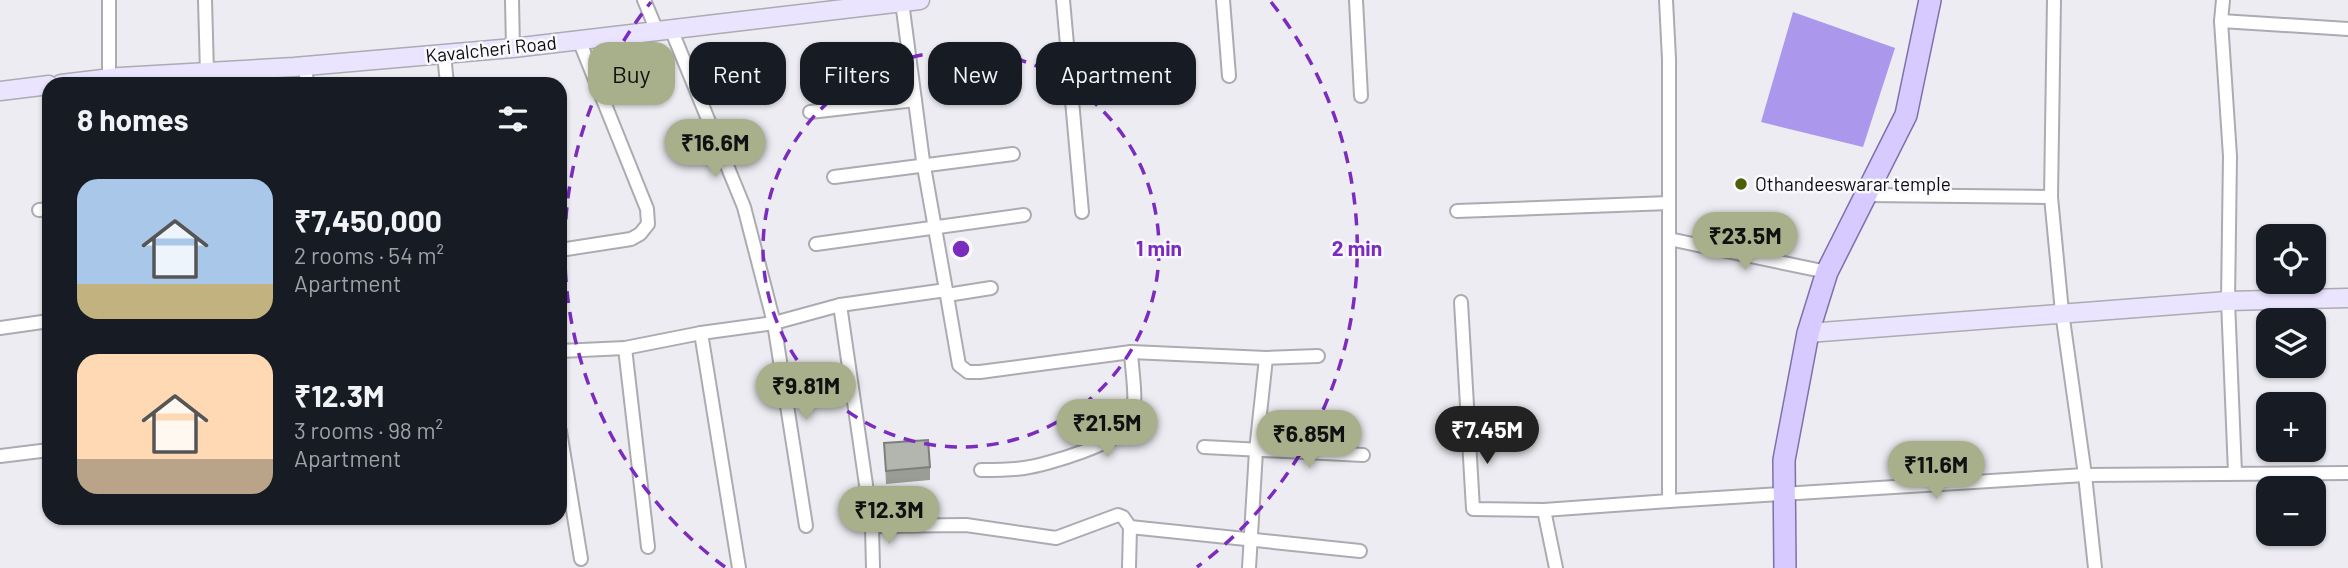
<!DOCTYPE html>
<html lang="en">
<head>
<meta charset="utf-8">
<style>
	:root { --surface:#171b24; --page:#20242c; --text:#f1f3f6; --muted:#9ea1a6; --accent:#a7b08a }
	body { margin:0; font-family:Barlow,sans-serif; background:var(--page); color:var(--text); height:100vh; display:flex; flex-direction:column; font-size:26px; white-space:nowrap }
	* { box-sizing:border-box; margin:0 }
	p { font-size:23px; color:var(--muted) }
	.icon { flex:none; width:38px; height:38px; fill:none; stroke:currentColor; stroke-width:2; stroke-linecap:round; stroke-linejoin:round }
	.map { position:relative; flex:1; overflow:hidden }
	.details { position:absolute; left:42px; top:77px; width:525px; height:448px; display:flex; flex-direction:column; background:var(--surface); border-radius:21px; box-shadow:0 2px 5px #0004 }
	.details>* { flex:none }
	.guide { position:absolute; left:588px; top:42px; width:665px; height:63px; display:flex; gap:14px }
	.tools { position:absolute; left:2256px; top:224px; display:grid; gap:14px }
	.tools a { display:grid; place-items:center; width:70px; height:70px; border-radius:14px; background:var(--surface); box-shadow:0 2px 5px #0004; font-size:35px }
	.price { position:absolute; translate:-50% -60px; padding:0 16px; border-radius:24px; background:var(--accent); color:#111; font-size:23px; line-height:46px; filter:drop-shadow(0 2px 4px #0008) }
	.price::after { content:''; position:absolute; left:50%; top:42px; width:21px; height:16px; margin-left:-10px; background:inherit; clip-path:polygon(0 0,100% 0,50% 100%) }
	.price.current { background:#222; color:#fff }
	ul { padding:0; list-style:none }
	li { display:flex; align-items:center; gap:21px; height:175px; padding:0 35px }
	li span { display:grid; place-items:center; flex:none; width:196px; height:140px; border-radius:21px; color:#555 }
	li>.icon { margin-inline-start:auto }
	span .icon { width:84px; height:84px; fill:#fffc; stroke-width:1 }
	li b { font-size:30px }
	h2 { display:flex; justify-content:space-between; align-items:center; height:84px; padding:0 35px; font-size:30px }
	.pill { padding:0 24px; border-radius:21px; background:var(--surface); box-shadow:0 2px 5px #0004; font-size:24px; line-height:63px }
	.pill.current { background:var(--accent); color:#111 }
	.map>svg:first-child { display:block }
	.water { fill:#ab97ec }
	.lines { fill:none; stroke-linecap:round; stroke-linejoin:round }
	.street-casing { stroke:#acabb1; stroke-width:16 }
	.secondary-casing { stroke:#acabb1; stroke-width:21 }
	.primary-casing { stroke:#7e71ab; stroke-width:24 }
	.street { stroke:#fff; stroke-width:12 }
	.secondary { stroke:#eae4ff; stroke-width:18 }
	.primary { stroke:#d6cafe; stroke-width:21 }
	.wall { fill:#9a9c96 }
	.building { fill:#b3b5af; stroke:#7d7f7a; stroke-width:2 }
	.ring { fill:none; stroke:#7b2cbf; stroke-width:3.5; stroke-dasharray:12 9 }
	.poi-dot { fill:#4d5f05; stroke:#faf9fe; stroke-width:2.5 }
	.labels { text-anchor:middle; stroke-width:5; stroke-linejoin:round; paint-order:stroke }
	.street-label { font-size:19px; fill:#0e0e10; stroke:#faf9fe }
	.poi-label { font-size:19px; fill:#0e0e10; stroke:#faf9fe; text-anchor:start }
	.centre { fill:#7b2cbf; stroke:#faf9fe; stroke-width:3.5 }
	.ring-label { font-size:21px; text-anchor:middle; font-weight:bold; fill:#7b2cbf; stroke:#faf9fe; stroke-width:5; stroke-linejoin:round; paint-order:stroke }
</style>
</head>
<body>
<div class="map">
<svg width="2348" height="568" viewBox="0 0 2348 568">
	<rect width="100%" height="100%" fill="#edecf2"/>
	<!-- water -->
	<polygon class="water" points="1793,12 1895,48 1863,147 1761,122"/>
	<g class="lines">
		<defs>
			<g id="street">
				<polyline points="109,0 109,78"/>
				<polyline points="205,0 207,72"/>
				<polyline points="512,0 513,48"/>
				<polyline points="644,0 657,31"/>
				<polyline points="1063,0 1082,212"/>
				<polyline points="1223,0 1229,76"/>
				<polyline points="1356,0 1361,96"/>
				<polyline points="2054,0 2051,197 2062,312 2085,475 2095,568"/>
				<polyline points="2223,0 2221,21 2230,156 2228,301 2235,473"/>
				<polyline points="902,2 923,161 946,290"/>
				<polyline points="2221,21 2348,29"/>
				<polyline points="671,29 744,207 774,323 806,526"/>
				<polyline points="444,54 447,84"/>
				<polyline points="305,65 307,84"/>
				<polyline points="810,112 915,100"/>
				<polyline points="834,177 1013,154"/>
				<polyline points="1866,195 2051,197"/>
				<polyline points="39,210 49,209"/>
				<polyline points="1457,211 1669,203"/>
				<polyline points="1669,239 1827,272"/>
				<polyline points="816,244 1024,215"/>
				<polyline points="560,250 631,239 640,234 648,224 647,209 579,40"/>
				<polyline points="947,295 991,288"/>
				<polyline points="1461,302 1473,509 1544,510 1556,568"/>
				<polyline points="840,305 872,526 966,525 1056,538 1118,515 1123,517 1130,527"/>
				<polyline points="0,328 49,321"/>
				<polyline points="701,333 739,568"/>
				<polyline points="625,348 648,547"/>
				<polyline points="560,351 625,348 701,333 774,323 840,305 946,290 959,365 968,372 980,372 1131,352 1266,358 1318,356"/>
				<polyline points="560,431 581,559"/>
				<polyline points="1204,447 1363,455"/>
				<polyline points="0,456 49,450"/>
				<path d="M981 470C995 470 1010 470 1024 468 1046 465 1122 443 1131 422 1138 402 1132 373 1131 352"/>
				<polyline points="1669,501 2085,475 2348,473"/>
				<polyline points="1544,510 1669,501 1669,59 1666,0"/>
				<polyline points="872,526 873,568"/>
				<polyline points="1129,568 1130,527 1360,551"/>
				<polyline points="1249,568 1256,451 1266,358"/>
			</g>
			<g id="secondary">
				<polyline points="61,84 120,77 294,67 513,48 920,0"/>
				<polyline points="0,91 49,85"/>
				<polyline points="1808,333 2228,301 2348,298"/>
			</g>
			<polyline id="primary" points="1785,568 1784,460 1808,333 1827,272 1906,115 1930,0"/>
		</defs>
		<!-- street casing -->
		<use href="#street" class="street-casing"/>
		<!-- secondary casing -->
		<use href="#secondary" class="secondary-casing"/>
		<!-- primary casing -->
		<use href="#primary" class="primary-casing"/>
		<!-- street -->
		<use href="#street" class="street"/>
		<!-- secondary -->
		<use href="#secondary" class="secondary"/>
		<!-- primary -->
		<use href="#primary" class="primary"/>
	</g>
	<!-- wall -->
	<polygon class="wall" points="884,443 930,467 930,480 886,484"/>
	<!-- building -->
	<polygon class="building" points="928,440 930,467 886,471 884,443"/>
	<!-- distance rings -->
	<g class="ring">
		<circle cx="961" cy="249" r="198"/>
		<path d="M725 567A396 396 0 0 1 651 2M1271 2A396 396 0 0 1 1197 567"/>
	</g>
	<!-- markers -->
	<circle class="poi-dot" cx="1741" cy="184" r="7"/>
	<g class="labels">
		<!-- street labels -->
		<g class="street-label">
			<text transform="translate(491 49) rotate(-6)" y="7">Kavalcheri Road</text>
		</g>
		<!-- poi labels -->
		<g class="poi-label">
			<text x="1755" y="191">Othandeeswarar temple</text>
		</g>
	</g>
	<circle cx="961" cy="249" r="10" class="centre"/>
	<g class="ring-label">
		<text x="1159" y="256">1 min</text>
		<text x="1357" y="256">2 min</text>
	</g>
</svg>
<div class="tools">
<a><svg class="icon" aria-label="locate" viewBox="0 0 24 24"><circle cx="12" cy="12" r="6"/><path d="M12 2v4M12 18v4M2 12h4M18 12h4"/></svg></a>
<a><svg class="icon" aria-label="layers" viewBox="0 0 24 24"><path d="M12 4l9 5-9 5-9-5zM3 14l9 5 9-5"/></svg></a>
<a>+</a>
<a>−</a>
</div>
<b class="price" style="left:715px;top:179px">₹16.6M</b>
<b class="price" style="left:1745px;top:272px">₹23.5M</b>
<b class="price" style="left:806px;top:422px">₹9.81M</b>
<b class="price" style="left:1107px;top:459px">₹21.5M</b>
<b class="price current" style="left:1487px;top:466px">₹7.45M</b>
<b class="price" style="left:1309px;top:470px">₹6.85M</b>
<b class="price" style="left:1936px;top:501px">₹11.6M</b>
<b class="price" style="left:889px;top:546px">₹12.3M</b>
<div class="guide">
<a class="pill current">Buy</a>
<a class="pill">Rent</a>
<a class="pill">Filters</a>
<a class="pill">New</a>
<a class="pill">Apartment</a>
</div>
<section class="details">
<h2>8 homes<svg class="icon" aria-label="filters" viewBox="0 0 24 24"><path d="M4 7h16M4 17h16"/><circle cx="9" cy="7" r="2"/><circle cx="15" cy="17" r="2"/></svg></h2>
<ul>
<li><span style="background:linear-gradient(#a9c7e8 75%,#c2b280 0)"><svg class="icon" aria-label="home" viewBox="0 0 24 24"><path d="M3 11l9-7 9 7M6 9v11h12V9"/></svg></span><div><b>₹7,450,000</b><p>2 rooms · 54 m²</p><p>Apartment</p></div></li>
<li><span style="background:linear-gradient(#ffd9b3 75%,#b9a48a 0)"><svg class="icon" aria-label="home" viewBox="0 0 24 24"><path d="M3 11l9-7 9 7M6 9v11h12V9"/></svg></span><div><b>₹12.3M</b><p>3 rooms · 98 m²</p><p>Apartment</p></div></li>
</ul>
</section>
</div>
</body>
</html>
